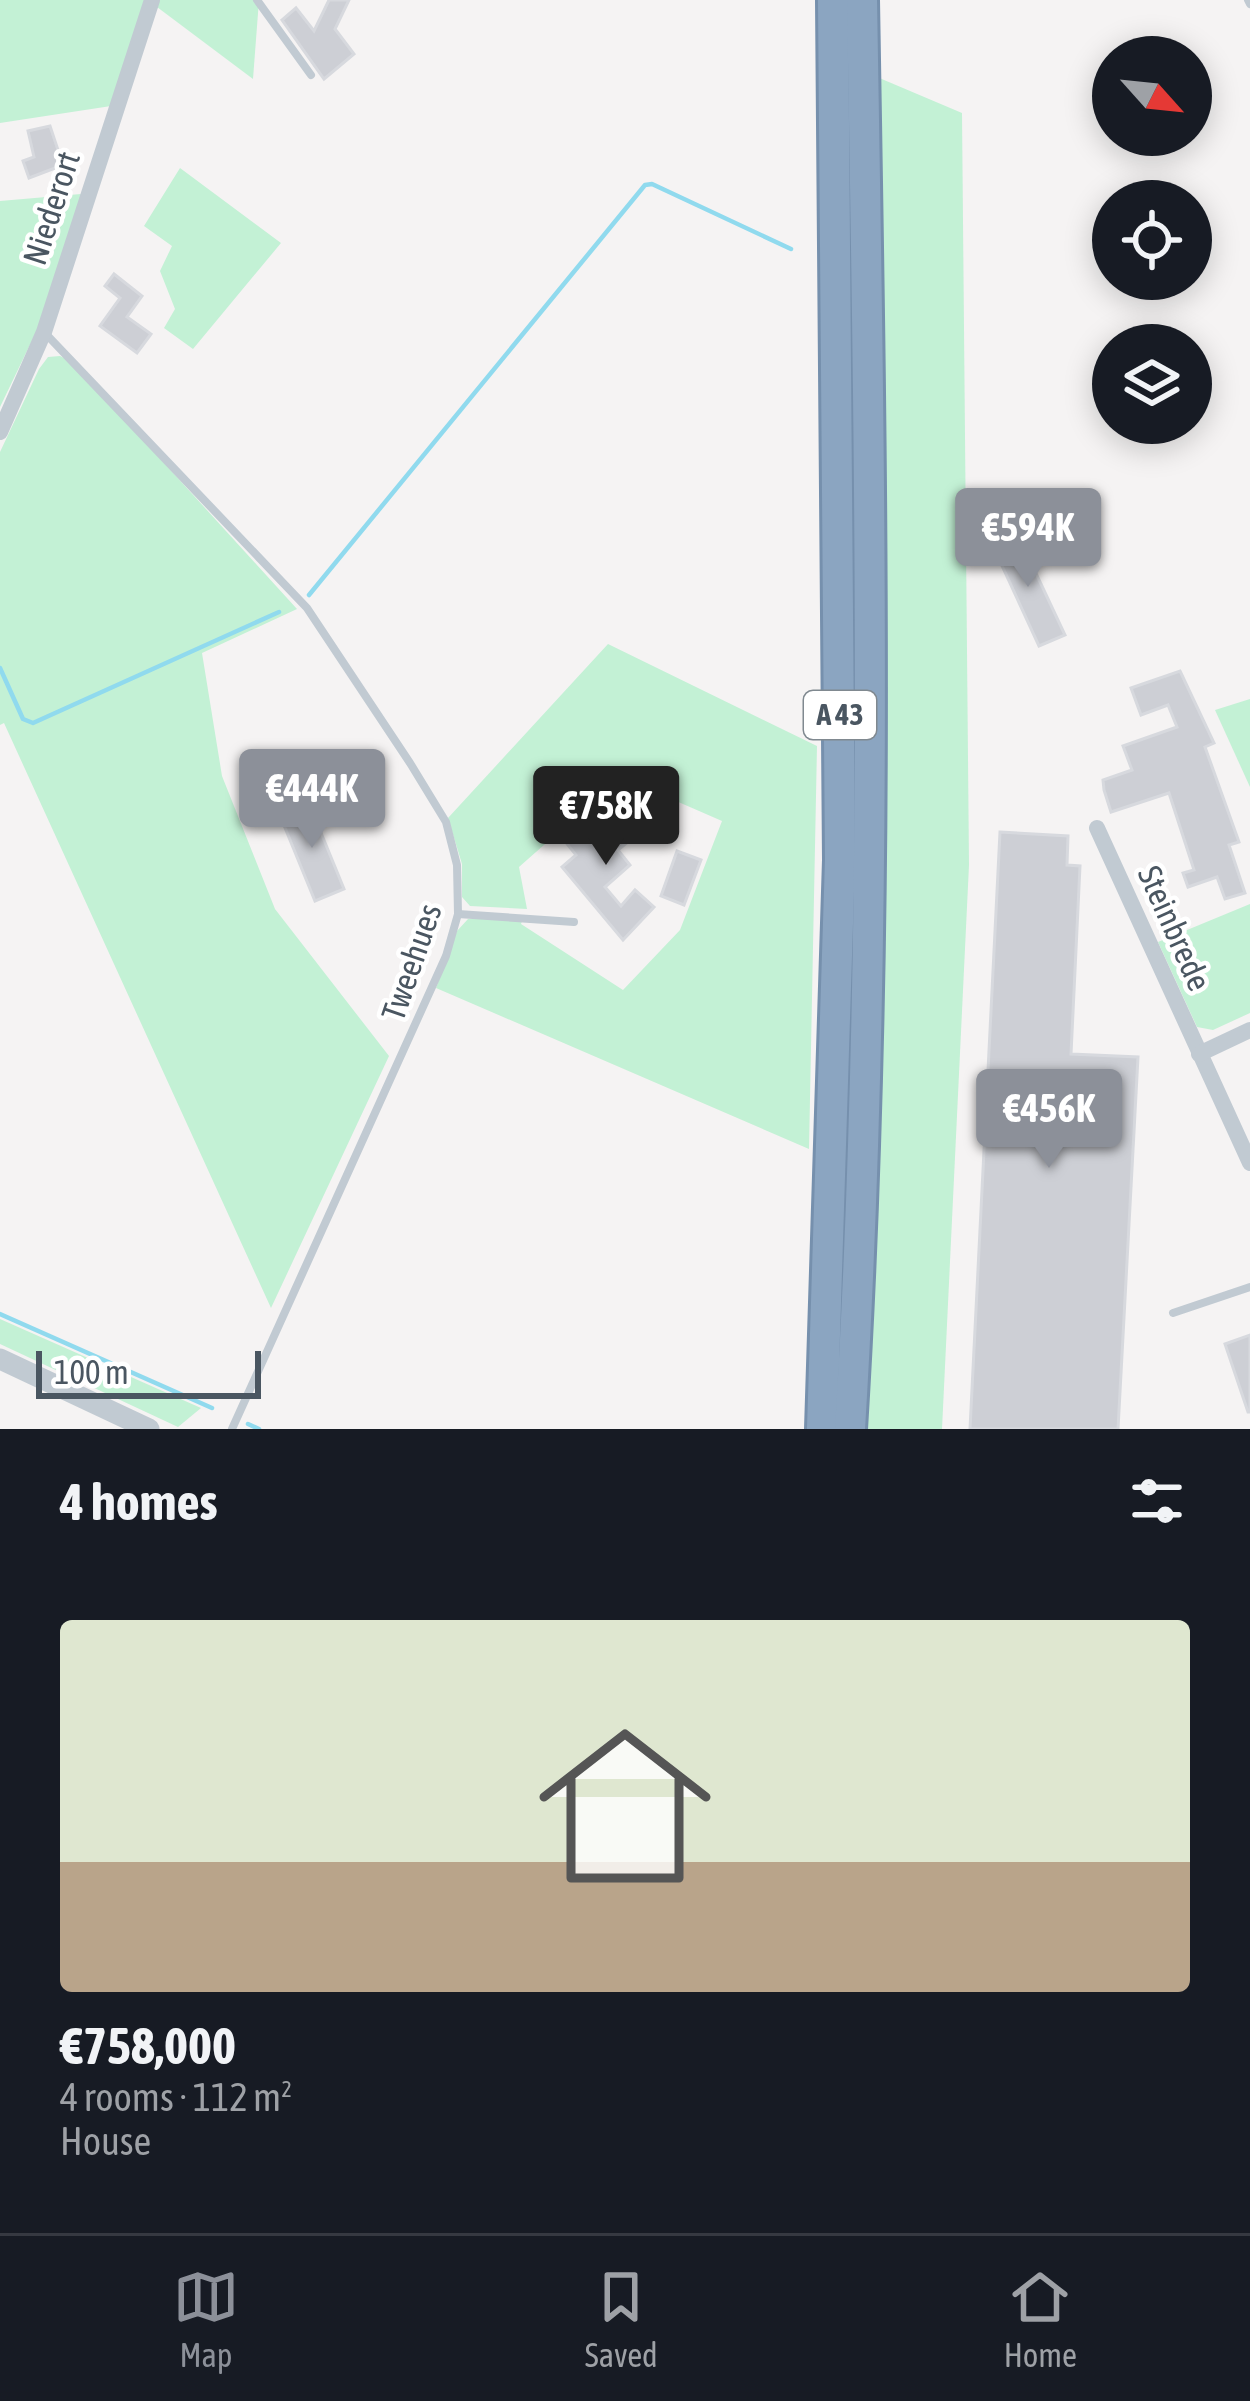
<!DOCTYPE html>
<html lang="en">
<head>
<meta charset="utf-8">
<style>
	:root { --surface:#171b24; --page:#20242c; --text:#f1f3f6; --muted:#9ea1a6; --line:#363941; --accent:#8c9099 }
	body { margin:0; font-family:"Asap Condensed",sans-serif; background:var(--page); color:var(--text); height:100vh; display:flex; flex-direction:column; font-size:45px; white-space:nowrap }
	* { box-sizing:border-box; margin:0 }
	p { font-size:39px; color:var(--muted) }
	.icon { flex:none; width:66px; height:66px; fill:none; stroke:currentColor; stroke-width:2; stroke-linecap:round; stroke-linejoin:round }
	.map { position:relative; height:1429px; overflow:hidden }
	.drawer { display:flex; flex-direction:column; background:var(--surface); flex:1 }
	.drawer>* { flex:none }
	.needle { width:78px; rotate:117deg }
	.tools { position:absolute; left:1092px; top:36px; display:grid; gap:24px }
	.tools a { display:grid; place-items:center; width:120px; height:120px; border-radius:50%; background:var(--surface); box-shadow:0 6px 30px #0003; font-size:60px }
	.scale { position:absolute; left:36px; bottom:30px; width:225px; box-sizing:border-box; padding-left:12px; border:6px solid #4a5661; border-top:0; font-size:33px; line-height:42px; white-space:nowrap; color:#4a5661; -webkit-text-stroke:9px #fff; paint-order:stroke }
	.price { position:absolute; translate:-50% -102px; padding:0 27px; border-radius:12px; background:var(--accent); color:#fff; font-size:39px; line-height:78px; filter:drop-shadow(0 3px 6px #0008) }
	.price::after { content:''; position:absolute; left:50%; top:72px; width:36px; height:27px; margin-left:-18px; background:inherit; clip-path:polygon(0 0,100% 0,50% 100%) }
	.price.selected { background:#222; color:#fff }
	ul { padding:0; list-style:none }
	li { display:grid; align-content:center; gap:24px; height:636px; padding:0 60px }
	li+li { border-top:3px solid var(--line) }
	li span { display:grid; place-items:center; height:372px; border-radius:12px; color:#555 }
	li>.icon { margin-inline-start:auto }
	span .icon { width:216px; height:216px; fill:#fffc; stroke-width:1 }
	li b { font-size:51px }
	h2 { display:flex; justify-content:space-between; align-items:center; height:144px; padding:0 60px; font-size:51px }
	.dock { display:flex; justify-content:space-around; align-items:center; height:168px; border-top:3px solid var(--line); background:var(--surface); font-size:33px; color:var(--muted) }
	.dock a { display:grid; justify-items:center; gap:6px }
	.dock .selected { color:var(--accent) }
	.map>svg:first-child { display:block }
	.green { fill:#c3f1d5 }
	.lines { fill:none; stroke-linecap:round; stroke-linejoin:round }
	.stream { stroke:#90daee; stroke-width:4.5 }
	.building { fill:#cdcfd5; stroke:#d7d9de; stroke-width:3 }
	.motorway-casing { stroke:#7690ad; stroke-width:36 }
	.service { stroke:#c1cad2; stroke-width:8 }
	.minor { stroke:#c1cad2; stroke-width:16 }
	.tertiary { stroke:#c1cad2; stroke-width:21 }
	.motorway { stroke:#8ba5c1; stroke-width:30 }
	.labels { text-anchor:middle; stroke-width:9; stroke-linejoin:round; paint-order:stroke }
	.shield { fill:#fff; stroke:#808990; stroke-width:3 }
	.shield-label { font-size:30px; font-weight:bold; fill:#4a5661 }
	.street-label { font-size:33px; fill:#4a5661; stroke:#fff }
</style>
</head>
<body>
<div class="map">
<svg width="1250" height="1429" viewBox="0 0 1250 1429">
	<rect width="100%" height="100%" fill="#f5f3f3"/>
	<!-- green -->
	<g class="green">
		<polygon points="0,0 147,0 111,106 0,123"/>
		<polygon points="159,0 259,0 253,79 157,7"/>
		<polygon points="877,77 962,113 969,865 942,1429 862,1429"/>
		<polygon points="180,168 281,243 193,349 164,328 175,309 160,271 172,246 144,226"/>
		<polygon points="81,194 51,301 0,407 0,201"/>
		<polygon points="60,356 72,362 297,609 202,653 222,776 275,909 389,1056 271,1308 4,723 0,725 0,452 39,369 48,357"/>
		<polygon points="608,644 817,746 809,1149 436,988 457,931 468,919 523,918 521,924 623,990 680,930 722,821 621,777 519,867 527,909 470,906 462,897 462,864 448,818"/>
		<polygon points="1250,699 1250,787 1215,710"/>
		<polygon points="1250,904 1250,1013 1213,1030 1197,1027 1158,942"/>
		<polygon points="0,1319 201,1408 178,1427 0,1344"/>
	</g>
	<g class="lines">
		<!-- stream -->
		<g class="stream">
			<polyline points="309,595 645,185 652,184 791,249"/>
			<polyline points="0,668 23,719 33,723 279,612"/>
			<polyline points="0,1314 212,1408"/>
			<polyline points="248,1424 259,1429"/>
		</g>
	</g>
	<!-- building -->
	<g class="building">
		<polygon points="329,0 349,0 335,29 354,54 324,79 282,20 296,8 314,31"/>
		<polygon points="50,126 63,165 29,178 23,161 34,157 28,131"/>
		<polygon points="114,274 142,296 127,317 151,334 137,353 100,326 120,298 105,286"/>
		<polygon points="1017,533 1065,635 1039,646 992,544"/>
		<polygon points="1180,671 1214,743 1205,747 1239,842 1229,845 1245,893 1225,899 1217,877 1188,887 1183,873 1194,870 1169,793 1111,812 1104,790 1103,780 1132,770 1123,746 1177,727 1168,705 1141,715 1131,688"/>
		<polygon points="308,801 344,889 315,901 279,813"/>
		<polygon points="631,806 647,826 618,850 630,865 605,887 621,906 635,890 654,907 623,940 562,867 576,855 560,835 578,820 584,827 592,819 602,831"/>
		<polygon points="1000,832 1068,836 1067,865 1080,866 1071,1054 1138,1057 1118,1429 970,1429"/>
		<polygon points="677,851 701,860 684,905 661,896"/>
		<polygon points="1250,1335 1250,1412 1248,1412 1225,1344"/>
	</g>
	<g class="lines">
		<defs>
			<g id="motorway">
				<polyline points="822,1429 840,860 833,0"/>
				<path d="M850 1429C879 954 870 476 862 0"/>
			</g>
		</defs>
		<!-- motorway casing -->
		<use href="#motorway" class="motorway-casing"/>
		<!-- service -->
		<g class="service">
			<polyline points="257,0 311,75"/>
			<polyline points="1248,0 1250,4"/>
			<polyline points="45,333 307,608 410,763 446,822 457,865 458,914 446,956 232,1429"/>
			<polyline points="458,914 574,922"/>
			<polyline points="1173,1313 1250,1287"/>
		</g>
		<!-- minor -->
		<g class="minor">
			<polyline points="0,432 44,332 152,0"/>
			<polyline points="1097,828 1250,1163"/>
			<polyline points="1199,1054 1250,1030"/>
		</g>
		<!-- tertiary -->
		<polyline class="tertiary" points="0,1359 149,1429"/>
		<!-- motorway -->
		<use href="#motorway" class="motorway"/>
	</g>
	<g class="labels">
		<!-- shield labels -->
		<rect class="shield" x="804" y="691" width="72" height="48" rx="9"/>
		<g class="shield-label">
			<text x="840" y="725">A 43</text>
		</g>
		<!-- street labels -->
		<g class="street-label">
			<text transform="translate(51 208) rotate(-72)" y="12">Niederort</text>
			<text transform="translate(1175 928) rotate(66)" y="12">Steinbrede</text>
			<text transform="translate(411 962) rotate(-71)" y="12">Tweehues</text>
		</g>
	</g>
</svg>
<div class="tools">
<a><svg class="needle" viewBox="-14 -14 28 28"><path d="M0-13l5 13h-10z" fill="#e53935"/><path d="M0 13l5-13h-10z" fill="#9ea1a6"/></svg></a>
<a><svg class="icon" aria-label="locate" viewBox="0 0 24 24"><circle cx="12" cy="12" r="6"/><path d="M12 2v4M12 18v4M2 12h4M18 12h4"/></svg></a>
<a><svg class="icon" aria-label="layers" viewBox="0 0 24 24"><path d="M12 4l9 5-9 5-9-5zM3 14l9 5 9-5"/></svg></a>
</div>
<div class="scale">100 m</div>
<b class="price" style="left:1028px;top:590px">€594K</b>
<b class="price" style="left:312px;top:851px">€444K</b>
<b class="price selected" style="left:606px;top:868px">€758K</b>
<b class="price" style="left:1049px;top:1171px">€456K</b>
</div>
<section class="drawer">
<h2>4 homes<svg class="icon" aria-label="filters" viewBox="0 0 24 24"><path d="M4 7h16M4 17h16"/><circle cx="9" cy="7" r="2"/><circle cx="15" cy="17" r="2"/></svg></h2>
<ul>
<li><span style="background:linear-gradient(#dfe7d0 65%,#b9a48a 0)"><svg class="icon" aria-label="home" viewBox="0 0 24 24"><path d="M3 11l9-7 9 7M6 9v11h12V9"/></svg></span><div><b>€758,000</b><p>4 rooms · 112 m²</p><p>House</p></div></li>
</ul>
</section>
<nav class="dock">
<a class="selected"><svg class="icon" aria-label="map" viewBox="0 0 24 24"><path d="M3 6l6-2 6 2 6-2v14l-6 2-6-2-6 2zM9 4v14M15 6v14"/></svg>Map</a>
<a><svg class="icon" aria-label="saved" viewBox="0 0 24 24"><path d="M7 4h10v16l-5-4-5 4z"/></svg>Saved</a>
<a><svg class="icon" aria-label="home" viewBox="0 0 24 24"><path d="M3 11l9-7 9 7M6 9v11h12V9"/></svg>Home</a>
</nav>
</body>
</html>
